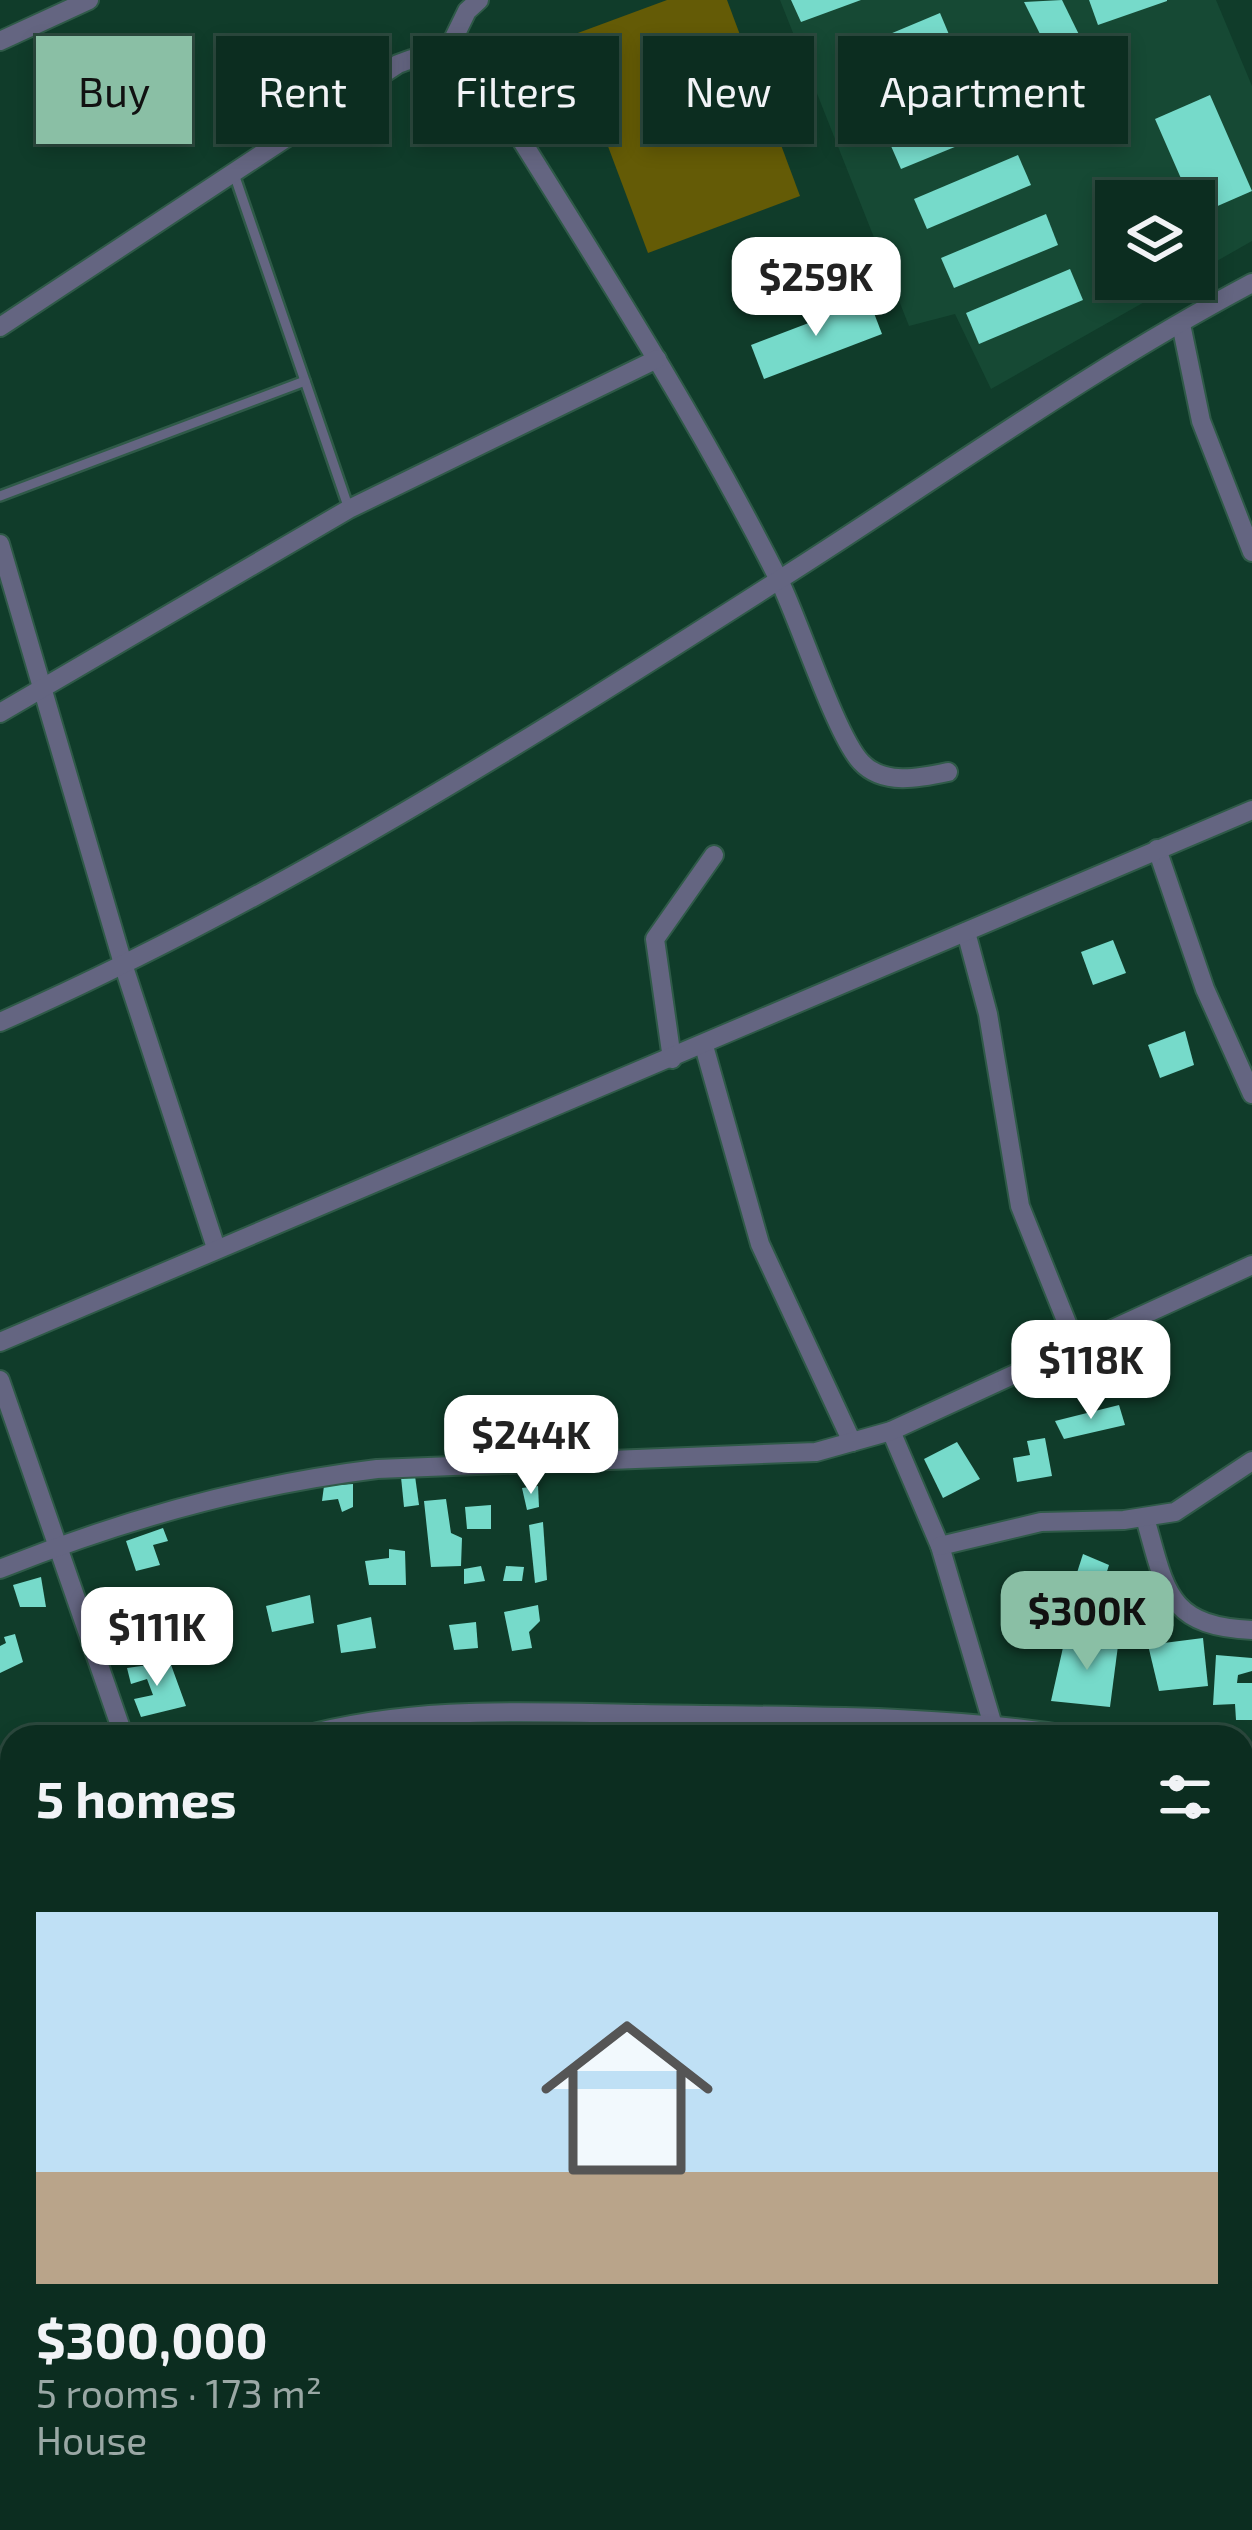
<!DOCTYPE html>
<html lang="en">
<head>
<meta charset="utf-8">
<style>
	:root { --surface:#0c2d20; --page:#1a392d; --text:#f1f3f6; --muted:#9aa8a5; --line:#2c493e; --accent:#8abfa5 }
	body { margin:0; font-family:"Exo 2",sans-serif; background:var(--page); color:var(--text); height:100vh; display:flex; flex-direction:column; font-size:45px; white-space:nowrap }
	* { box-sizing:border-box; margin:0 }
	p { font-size:39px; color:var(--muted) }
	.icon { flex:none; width:66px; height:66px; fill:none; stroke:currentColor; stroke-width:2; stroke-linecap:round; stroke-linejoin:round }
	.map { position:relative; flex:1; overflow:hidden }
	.side { position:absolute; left:0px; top:1725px; width:1254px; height:807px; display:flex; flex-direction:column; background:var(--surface); border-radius:36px 36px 0 0; box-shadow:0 6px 18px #0003,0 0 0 3px var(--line) }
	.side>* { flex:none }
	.banner { position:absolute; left:36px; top:36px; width:1182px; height:108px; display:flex; gap:24px }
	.controls { position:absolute; left:1095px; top:180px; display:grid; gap:24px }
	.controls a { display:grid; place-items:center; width:120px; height:120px; border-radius:0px; background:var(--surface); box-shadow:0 6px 18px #0003,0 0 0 3px var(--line); font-size:60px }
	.price { position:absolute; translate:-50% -102px; padding:0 27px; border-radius:24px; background:#fff; color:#222; font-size:39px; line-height:78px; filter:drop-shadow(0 3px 6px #0008) }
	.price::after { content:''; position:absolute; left:50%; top:72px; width:36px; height:27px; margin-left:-18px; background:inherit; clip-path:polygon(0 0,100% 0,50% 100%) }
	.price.current { background:var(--accent); color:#111 }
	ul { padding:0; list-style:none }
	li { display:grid; align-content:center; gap:24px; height:636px; padding:0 36px }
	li+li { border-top:3px solid var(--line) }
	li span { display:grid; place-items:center; height:372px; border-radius:0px; color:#555 }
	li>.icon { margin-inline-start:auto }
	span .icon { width:216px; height:216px; fill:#fffc; stroke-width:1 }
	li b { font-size:51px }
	h2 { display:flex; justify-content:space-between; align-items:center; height:144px; padding:0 36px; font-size:51px }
	.tag { padding:0 42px; border-radius:0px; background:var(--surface); box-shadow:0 6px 18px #0003,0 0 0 3px var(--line); font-size:42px; line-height:108px }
	.tag.current { background:var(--accent); color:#111 }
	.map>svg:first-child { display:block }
	.built { fill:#164934 }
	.green { fill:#645b06 }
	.building { fill:#76daca }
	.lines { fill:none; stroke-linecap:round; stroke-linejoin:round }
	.service-casing { stroke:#2f5a48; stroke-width:14 }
	.minor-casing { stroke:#2f5a48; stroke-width:22 }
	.service { stroke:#646581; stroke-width:9 }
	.minor { stroke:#646581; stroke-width:18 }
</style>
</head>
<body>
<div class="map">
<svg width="1252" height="2530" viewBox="0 0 1252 2530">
	<rect width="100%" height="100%" fill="#103c2a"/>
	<!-- built -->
	<polygon class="built" points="780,0 1216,0 1252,86 1252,241 1194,274 1194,201 1116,201 1116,279 1185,279 991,389 955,314 909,326"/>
	<!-- green -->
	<g class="green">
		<polygon points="667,0 727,0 800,196 648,253 567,37"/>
		<polygon points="387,2520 649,2520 654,2530 364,2530"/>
	</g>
	<!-- building -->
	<g class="building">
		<polygon points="791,0 861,0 801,22"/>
		<polygon points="1062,0 1091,59 1060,74 1024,2"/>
		<polygon points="1089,0 1167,0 1167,1 1098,25"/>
		<polygon points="940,13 953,44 848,88 835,57"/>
		<polygon points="993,95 1006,126 901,169 888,139"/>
		<polygon points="1210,95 1252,191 1197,215 1155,119"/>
		<polygon points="1018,155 1031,185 927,229 914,199"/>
		<polygon points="1046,214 1058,245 954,288 941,258"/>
		<polygon points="844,237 857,273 747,313 734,277"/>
		<polygon points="1070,269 1083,300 979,344 966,313"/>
		<polygon points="869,300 882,334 764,379 751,345"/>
		<polygon points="1113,940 1126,973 1093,985 1081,952"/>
		<polygon points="1185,1031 1194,1065 1160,1078 1148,1045"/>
		<polygon points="1119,1405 1125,1425 1064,1439 1055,1421"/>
		<polygon points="1045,1438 1052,1476 1017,1482 1013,1458 1030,1455 1027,1441"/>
		<polygon points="957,1442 980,1479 943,1498 924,1459"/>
		<polygon points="415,1476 419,1505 404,1507 401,1477"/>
		<polygon points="353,1484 353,1507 342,1512 338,1499 322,1501 324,1486"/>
		<polygon points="538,1486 539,1507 527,1510 522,1488"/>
		<polygon points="446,1499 451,1533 462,1538 461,1566 431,1567 424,1501"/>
		<polygon points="491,1505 491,1529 467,1529 465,1507"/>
		<polygon points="543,1522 547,1580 535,1583 529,1525"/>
		<polygon points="163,1528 168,1541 153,1545 160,1565 136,1571 126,1541"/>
		<polygon points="389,1549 405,1551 406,1585 369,1585 365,1561 389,1558"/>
		<polygon points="1083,1554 1109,1565 1102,1587 1074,1582"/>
		<polygon points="481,1566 485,1581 464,1584 464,1569"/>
		<polygon points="506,1566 524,1567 522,1581 503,1581"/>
		<polygon points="41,1577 46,1607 20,1607 13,1585"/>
		<polygon points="144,1593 154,1630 128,1642 120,1604"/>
		<polygon points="310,1595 314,1623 272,1632 266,1606"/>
		<polygon points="538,1605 540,1621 529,1632 532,1648 512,1651 504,1612"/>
		<polygon points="371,1617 376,1648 341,1653 337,1625"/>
		<polygon points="476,1622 478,1648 454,1650 449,1625"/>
		<polygon points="15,1634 23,1662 0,1673 0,1646 6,1643 4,1637"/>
		<polygon points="1119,1638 1110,1707 1051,1701 1064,1643"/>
		<polygon points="1203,1638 1208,1686 1159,1691 1148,1645"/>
		<polygon points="117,1646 124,1663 109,1665 104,1649"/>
		<polygon points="1216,1655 1252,1658 1252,1671 1238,1675 1237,1683 1252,1683 1252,1720 1236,1720 1235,1704 1213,1705"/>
		<polygon points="170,1662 186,1706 141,1717 134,1699 153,1695 147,1679 131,1684 127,1668"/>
		<polygon points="1252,2058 1252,2081 1243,2084 1242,2060"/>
		<polygon points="1242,2227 1252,2260 1242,2265"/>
		<polygon points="1252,2441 1252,2506 1251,2506 1242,2477 1242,2444"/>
		<polygon points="1243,2510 1248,2526 1223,2530 1220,2520 1242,2520"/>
		<polygon points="917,2520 971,2520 971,2521 961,2524 963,2530 920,2530"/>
		<polygon points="1110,2520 1165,2520 1169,2530 1113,2530"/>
	</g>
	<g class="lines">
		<defs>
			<g id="service">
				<polyline points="234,174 349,509"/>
				<polyline points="0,496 305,381"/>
				<polyline points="281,2530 304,2520"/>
			</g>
			<g id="minor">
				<polyline points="0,41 89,0"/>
				<polyline points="446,54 467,11 479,0"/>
				<polyline points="1181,324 1201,421 1252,552"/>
				<path d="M0 327 398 64C427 52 450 49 477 69 581 237 690 403 779 580 799 620 836 736 861 762 883 786 920 778 948 772"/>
				<polyline points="0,544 124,967 216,1248"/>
				<polyline points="0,713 349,509 657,359"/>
				<polyline points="1157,849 1205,989 1252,1094"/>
				<polyline points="966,932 988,1014 1020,1206 1075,1343"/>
				<path d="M0 1022C274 901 530 739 782 578 938 479 1088 370 1252 283"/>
				<polyline points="704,1046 760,1244 852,1442"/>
				<polyline points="672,1059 655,939 714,855"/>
				<polyline points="0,1342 1252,810"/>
				<polyline points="0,1380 124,1737"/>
				<polyline points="891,1431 940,1546 992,1722"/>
				<path d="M1145 1518C1166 1590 1166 1626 1252 1630"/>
				<polyline points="940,1546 1041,1522 1124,1520 1175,1512 1252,1461"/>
				<path d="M0 1569C122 1520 246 1485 377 1469L816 1452 891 1431 1252 1265"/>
				<path d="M298 1737C414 1705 525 1712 643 1714 791 1717 935 1713 1081 1737"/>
				<polyline points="1242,1762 1252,1764"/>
				<polyline points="0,1838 12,1833"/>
				<polyline points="0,2119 12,2114"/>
				<polyline points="1242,2165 1252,2162"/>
				<polyline points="0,2381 12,2377"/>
				<polyline points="1242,2422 1252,2418"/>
				<polyline points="1075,2520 1079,2530"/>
			</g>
		</defs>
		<!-- service casing -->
		<use href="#service" class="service-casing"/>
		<!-- minor casing -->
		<use href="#minor" class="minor-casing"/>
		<!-- service -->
		<use href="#service" class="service"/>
		<!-- minor -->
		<use href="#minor" class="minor"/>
	</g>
</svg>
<div class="controls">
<a><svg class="icon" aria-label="layers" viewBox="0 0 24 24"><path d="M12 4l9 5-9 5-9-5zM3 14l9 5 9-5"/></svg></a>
</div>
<b class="price" style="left:816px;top:339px">$259K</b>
<b class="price" style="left:1091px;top:1422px">$118K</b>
<b class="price" style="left:531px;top:1497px">$244K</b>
<b class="price current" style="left:1087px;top:1673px">$300K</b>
<b class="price" style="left:157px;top:1689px">$111K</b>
<div class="banner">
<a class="tag current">Buy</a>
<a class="tag">Rent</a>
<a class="tag">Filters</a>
<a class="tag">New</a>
<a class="tag">Apartment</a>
</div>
<section class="side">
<h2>5 homes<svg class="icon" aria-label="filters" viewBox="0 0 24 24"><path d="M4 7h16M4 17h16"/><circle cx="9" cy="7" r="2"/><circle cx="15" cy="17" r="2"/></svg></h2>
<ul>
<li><span style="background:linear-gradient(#bfe0f5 70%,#b9a48a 0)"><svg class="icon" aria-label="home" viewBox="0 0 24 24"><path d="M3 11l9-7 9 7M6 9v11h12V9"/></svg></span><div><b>$300,000</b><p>5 rooms · 173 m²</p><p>House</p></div></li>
</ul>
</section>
</div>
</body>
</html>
